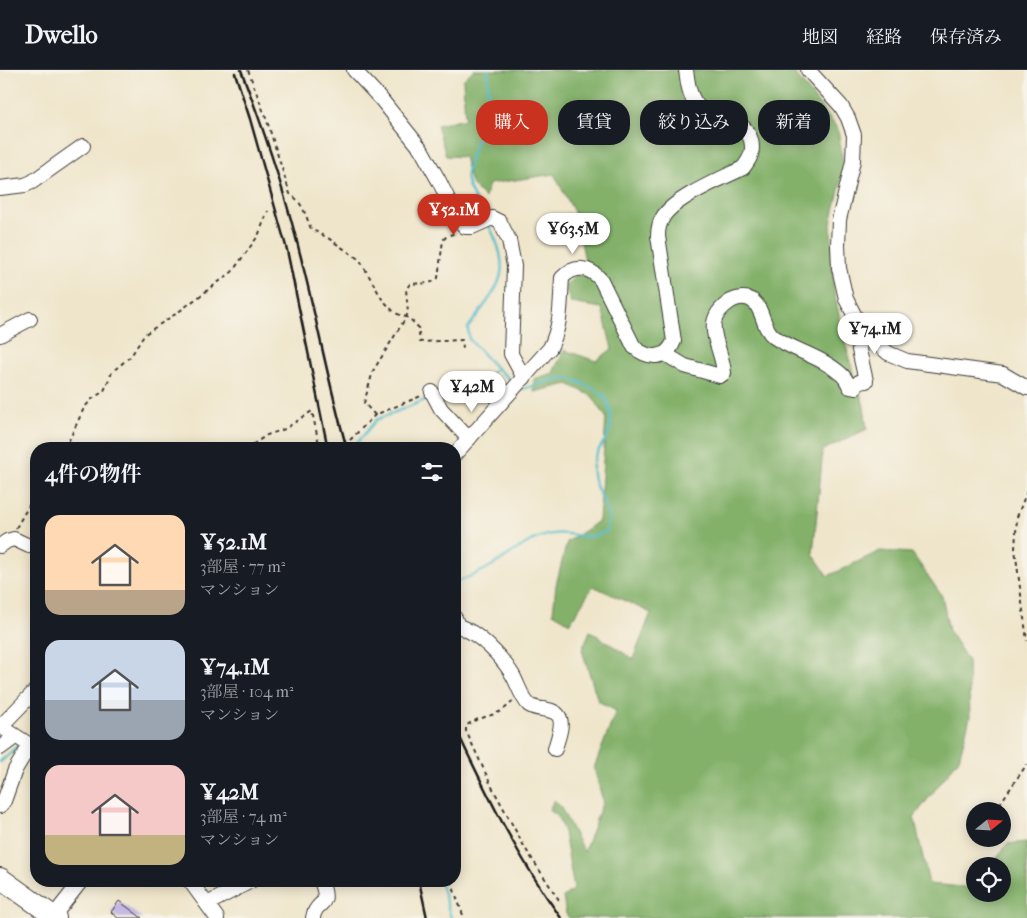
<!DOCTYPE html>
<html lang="ja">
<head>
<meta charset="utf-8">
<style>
	:root { --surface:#171b24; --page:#242831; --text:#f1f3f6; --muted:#9ea1a6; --line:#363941; --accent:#c8321e }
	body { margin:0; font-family:"IM FELL French Canon","Noto Serif JP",serif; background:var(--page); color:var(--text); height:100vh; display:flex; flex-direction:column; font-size:19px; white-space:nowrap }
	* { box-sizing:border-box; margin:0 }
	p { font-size:16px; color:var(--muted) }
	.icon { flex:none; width:28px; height:28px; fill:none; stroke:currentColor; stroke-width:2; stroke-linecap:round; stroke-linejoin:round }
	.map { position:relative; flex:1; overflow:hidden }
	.side { position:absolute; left:30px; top:372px; width:431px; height:445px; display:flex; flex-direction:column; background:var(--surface); border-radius:20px; box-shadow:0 2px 12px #0003 }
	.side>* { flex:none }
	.hud { position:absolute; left:476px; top:30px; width:475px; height:45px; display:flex; gap:10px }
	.needle { width:32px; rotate:72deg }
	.tools { position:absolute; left:966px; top:732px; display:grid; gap:10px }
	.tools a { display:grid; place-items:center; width:45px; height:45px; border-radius:50%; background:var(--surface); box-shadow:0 2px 12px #0003; font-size:25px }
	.price { position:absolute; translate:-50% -42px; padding:0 11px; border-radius:18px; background:#fff; color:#222; font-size:16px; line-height:32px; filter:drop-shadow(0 1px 2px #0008) }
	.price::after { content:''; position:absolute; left:50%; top:30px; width:15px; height:11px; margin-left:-8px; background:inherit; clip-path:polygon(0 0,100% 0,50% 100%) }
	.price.on { background:var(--accent); color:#fff }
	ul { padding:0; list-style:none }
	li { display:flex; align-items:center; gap:15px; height:125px; padding:0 15px }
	li span { display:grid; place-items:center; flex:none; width:140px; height:100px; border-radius:15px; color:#555 }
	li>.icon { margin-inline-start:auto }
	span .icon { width:60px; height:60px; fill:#fffc; stroke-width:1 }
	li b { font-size:21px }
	h2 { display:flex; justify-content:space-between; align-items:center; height:60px; padding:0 15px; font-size:21px }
	.chip { padding:0 18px; border-radius:20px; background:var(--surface); box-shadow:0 2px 12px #0003; font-size:18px; line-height:45px }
	.chip.on { background:var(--accent); color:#fff }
	header { display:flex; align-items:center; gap:30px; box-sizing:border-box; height:70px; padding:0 25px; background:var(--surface); border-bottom:1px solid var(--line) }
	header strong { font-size:24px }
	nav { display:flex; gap:28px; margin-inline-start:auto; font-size:18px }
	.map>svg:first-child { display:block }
	.forest { fill:#83b16a; stroke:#506643 }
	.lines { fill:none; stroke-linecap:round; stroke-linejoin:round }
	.stream { stroke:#4fbbcb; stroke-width:2.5 }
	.building { fill:#bdb0e3 }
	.minor-casing { stroke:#3c3a36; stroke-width:16 }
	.highway-casing { stroke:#3c3a36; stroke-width:22 }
	.path { stroke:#3c3a36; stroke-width:2; stroke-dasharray:4 4; stroke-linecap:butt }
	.minor { stroke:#fff; stroke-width:14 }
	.highway { stroke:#fff; stroke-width:20 }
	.rail { stroke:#1c1c1c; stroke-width:2.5 }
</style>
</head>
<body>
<header>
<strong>Dwello</strong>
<nav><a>地図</a><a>経路</a><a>保存済み</a></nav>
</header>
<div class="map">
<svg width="1027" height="848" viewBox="0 0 1027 848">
	<rect width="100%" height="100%" fill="#f7f3e8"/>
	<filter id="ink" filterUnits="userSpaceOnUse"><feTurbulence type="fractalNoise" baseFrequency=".02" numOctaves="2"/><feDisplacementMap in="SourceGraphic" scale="10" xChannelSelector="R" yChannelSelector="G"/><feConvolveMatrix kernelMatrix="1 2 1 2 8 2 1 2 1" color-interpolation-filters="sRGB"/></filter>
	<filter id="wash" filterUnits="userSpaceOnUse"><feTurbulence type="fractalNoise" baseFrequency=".0096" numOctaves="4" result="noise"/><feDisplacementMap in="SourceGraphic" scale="20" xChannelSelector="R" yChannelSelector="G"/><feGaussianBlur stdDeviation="1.12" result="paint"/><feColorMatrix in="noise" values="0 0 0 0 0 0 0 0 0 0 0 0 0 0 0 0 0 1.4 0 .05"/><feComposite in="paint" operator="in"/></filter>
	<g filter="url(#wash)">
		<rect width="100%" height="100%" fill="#efe5ca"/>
		<!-- forest -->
		<polygon class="forest" points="473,0 792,0 838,59 844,100 831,153 834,222 849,288 864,336 867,359 823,380 813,484 828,506 880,481 912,483 942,526 949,561 968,591 970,647 959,689 914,747 929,814 975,818 975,824 1002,824 1002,796 991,796 1007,774 1027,772 1027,848 569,848 566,844 563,827 574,819 564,762 557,745 549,740 554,730 560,736 584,782 603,731 594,698 616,641 598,631 582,580 590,561 633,589 651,543 593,516 570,553 553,543 556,515 567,472 599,451 606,347 592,326 568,314 534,322 534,309 553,303 564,280 596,291 612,279 602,238 571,233 565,216 586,195 575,144 554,104 489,114 485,128 471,113 464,87 446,86 437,55 465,49 463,10"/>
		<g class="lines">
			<!-- stream -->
			<g class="stream">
				<path d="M485 147C479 136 470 124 467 111 464 96 479 70 482 55 487 37 489 18 488 0"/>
				<path d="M488 154C516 205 497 217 468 258L469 269 495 297 513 312"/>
				<polyline points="440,324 456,319 476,317 497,298"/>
				<polyline points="352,379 376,350 430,328"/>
				<path d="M455 512C467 508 480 503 491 496 511 485 529 467 553 464 574 461 585 473 606 461 607 458 609 453 609 450 610 439 593 417 593 404 591 383 602 379 609 362 612 352 611 333 603 325 597 319 574 309 565 308 550 308 535 317 521 319"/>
				<polyline points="28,669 36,664"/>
				<polyline points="0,692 19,675"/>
				<polyline points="440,811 451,848"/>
			</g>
		</g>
		<g id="blocks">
			<!-- building -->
			<polygon class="building" points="119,831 142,848 118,848 111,842"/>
		</g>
	</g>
	<g filter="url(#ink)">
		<use href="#blocks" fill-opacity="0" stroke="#3c3a36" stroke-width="1"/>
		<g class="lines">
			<defs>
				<g id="minor">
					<polyline points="354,0 381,29 421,79 439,111 458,149 465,157 472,157 492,148 500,152 509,170 514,196 511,284 524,308"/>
					<polyline points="808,0 841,36 848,48 854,65 853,91 839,150 838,175 839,198 846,229 862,260 888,283 907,291 1003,304 1027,318"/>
					<polyline points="0,118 25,115 32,112 83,76"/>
					<polyline points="0,265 30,249"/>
					<path d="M665 284 685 296 720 306 724 303C722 274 698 252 731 231 737 228 746 226 753 231 764 240 762 258 774 267 795 281 822 287 841 304 845 307 848 313 850 317L855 318 859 312 866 311 859 280 862 260"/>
					<polyline points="432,322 441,339 469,369"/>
					<path d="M455 384 550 278C562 253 560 235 562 208 575 194 590 197 601 210L634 277C648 289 666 291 674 271L658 166C658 159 659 153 663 147 674 128 723 108 743 98 750 89 754 82 751 70 744 45 717 52 701 39 689 29 688 14 686 0"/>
					<polyline points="0,476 7,471 14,469 29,476 36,476"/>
					<path d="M455 548 458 556C478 562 501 586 512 604 518 614 521 627 529 635 537 641 551 637 558 645 565 653 557 670 555 679"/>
					<polyline points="0,656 36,679"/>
					<polyline points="1,656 36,620"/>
					<polyline points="0,678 11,670 14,665"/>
					<polyline points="0,736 4,731 15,700 30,675"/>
					<polyline points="190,811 217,848"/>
					<polyline points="207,834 251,811"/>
					<polyline points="52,848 81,811"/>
					<path d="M313 848C316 828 332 840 321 811"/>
				</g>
				<polyline id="highway" points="0,808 56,848"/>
			</defs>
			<!-- minor casing -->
			<use href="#minor" class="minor-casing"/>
			<!-- highway casing -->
			<use href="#highway" class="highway-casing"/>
			<!-- path -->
			<g class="path">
				<path d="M248 0 267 51 290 124C302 131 306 146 311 159L328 168 360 190 382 229 395 243 409 248 418 257 420 272 462 270 463 279"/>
				<path d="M375 345 364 333 373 301 405 249 408 243 406 219 410 214C419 213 432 215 438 208L443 170 447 166 455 163"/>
				<polyline points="350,370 375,345 421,326"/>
				<polyline points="65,379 84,338 92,329 104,321 112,302 131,286 145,264 177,243 232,202 258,166 268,141"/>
				<polyline points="246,379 267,365 285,359 312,341 320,379"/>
				<polyline points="1027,421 1017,447 1015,479 1027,571"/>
				<polyline points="16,458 36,423"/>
				<path d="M513 631C497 649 481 644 466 656V661L492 717 525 778 559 830"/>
				<polyline points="995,741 1027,694"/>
				<polyline points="451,811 464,848"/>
			</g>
			<!-- minor -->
			<use href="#minor" class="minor"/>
			<!-- highway -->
			<use href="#highway" class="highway"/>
			<!-- rail -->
			<g class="rail">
				<path d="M241 0C266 65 288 132 304 200 319 260 330 320 347 379"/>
				<polyline points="235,3 250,49 287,180 328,379"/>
				<path d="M455 657C486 723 518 788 561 848"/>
				<polyline points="419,811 427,848"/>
			</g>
		</g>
	</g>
</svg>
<div class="tools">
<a><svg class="needle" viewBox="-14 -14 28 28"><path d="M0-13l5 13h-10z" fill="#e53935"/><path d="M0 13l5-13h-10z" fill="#9ea1a6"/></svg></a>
<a><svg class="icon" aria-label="locate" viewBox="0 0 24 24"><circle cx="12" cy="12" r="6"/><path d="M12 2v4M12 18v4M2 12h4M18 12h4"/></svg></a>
</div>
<b class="price on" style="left:454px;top:166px">¥52.1M</b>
<b class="price" style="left:573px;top:185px">¥63.5M</b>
<b class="price" style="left:875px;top:285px">¥74.1M</b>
<b class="price" style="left:472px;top:343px">¥42M</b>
<div class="hud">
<a class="chip on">購入</a>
<a class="chip">賃貸</a>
<a class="chip">絞り込み</a>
<a class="chip">新着</a>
</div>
<section class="side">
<h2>4件の物件<svg class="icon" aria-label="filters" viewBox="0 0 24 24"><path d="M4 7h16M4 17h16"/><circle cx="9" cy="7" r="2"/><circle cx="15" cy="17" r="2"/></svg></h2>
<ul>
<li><span style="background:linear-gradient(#ffd9b3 75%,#b9a48a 0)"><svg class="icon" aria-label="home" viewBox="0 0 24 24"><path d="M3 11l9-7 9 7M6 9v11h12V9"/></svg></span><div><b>¥52.1M</b><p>3部屋 · 77 m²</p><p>マンション</p></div></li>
<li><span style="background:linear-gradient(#c9d6e8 60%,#9aa5b1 0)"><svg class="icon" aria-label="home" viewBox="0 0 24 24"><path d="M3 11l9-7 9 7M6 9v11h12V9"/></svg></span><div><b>¥74.1M</b><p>3部屋 · 104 m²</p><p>マンション</p></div></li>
<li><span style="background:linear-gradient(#f6c9c9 70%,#c2b280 0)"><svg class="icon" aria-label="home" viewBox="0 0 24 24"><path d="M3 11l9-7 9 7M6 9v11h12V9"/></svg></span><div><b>¥42M</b><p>3部屋 · 74 m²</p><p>マンション</p></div></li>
</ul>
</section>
</div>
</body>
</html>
